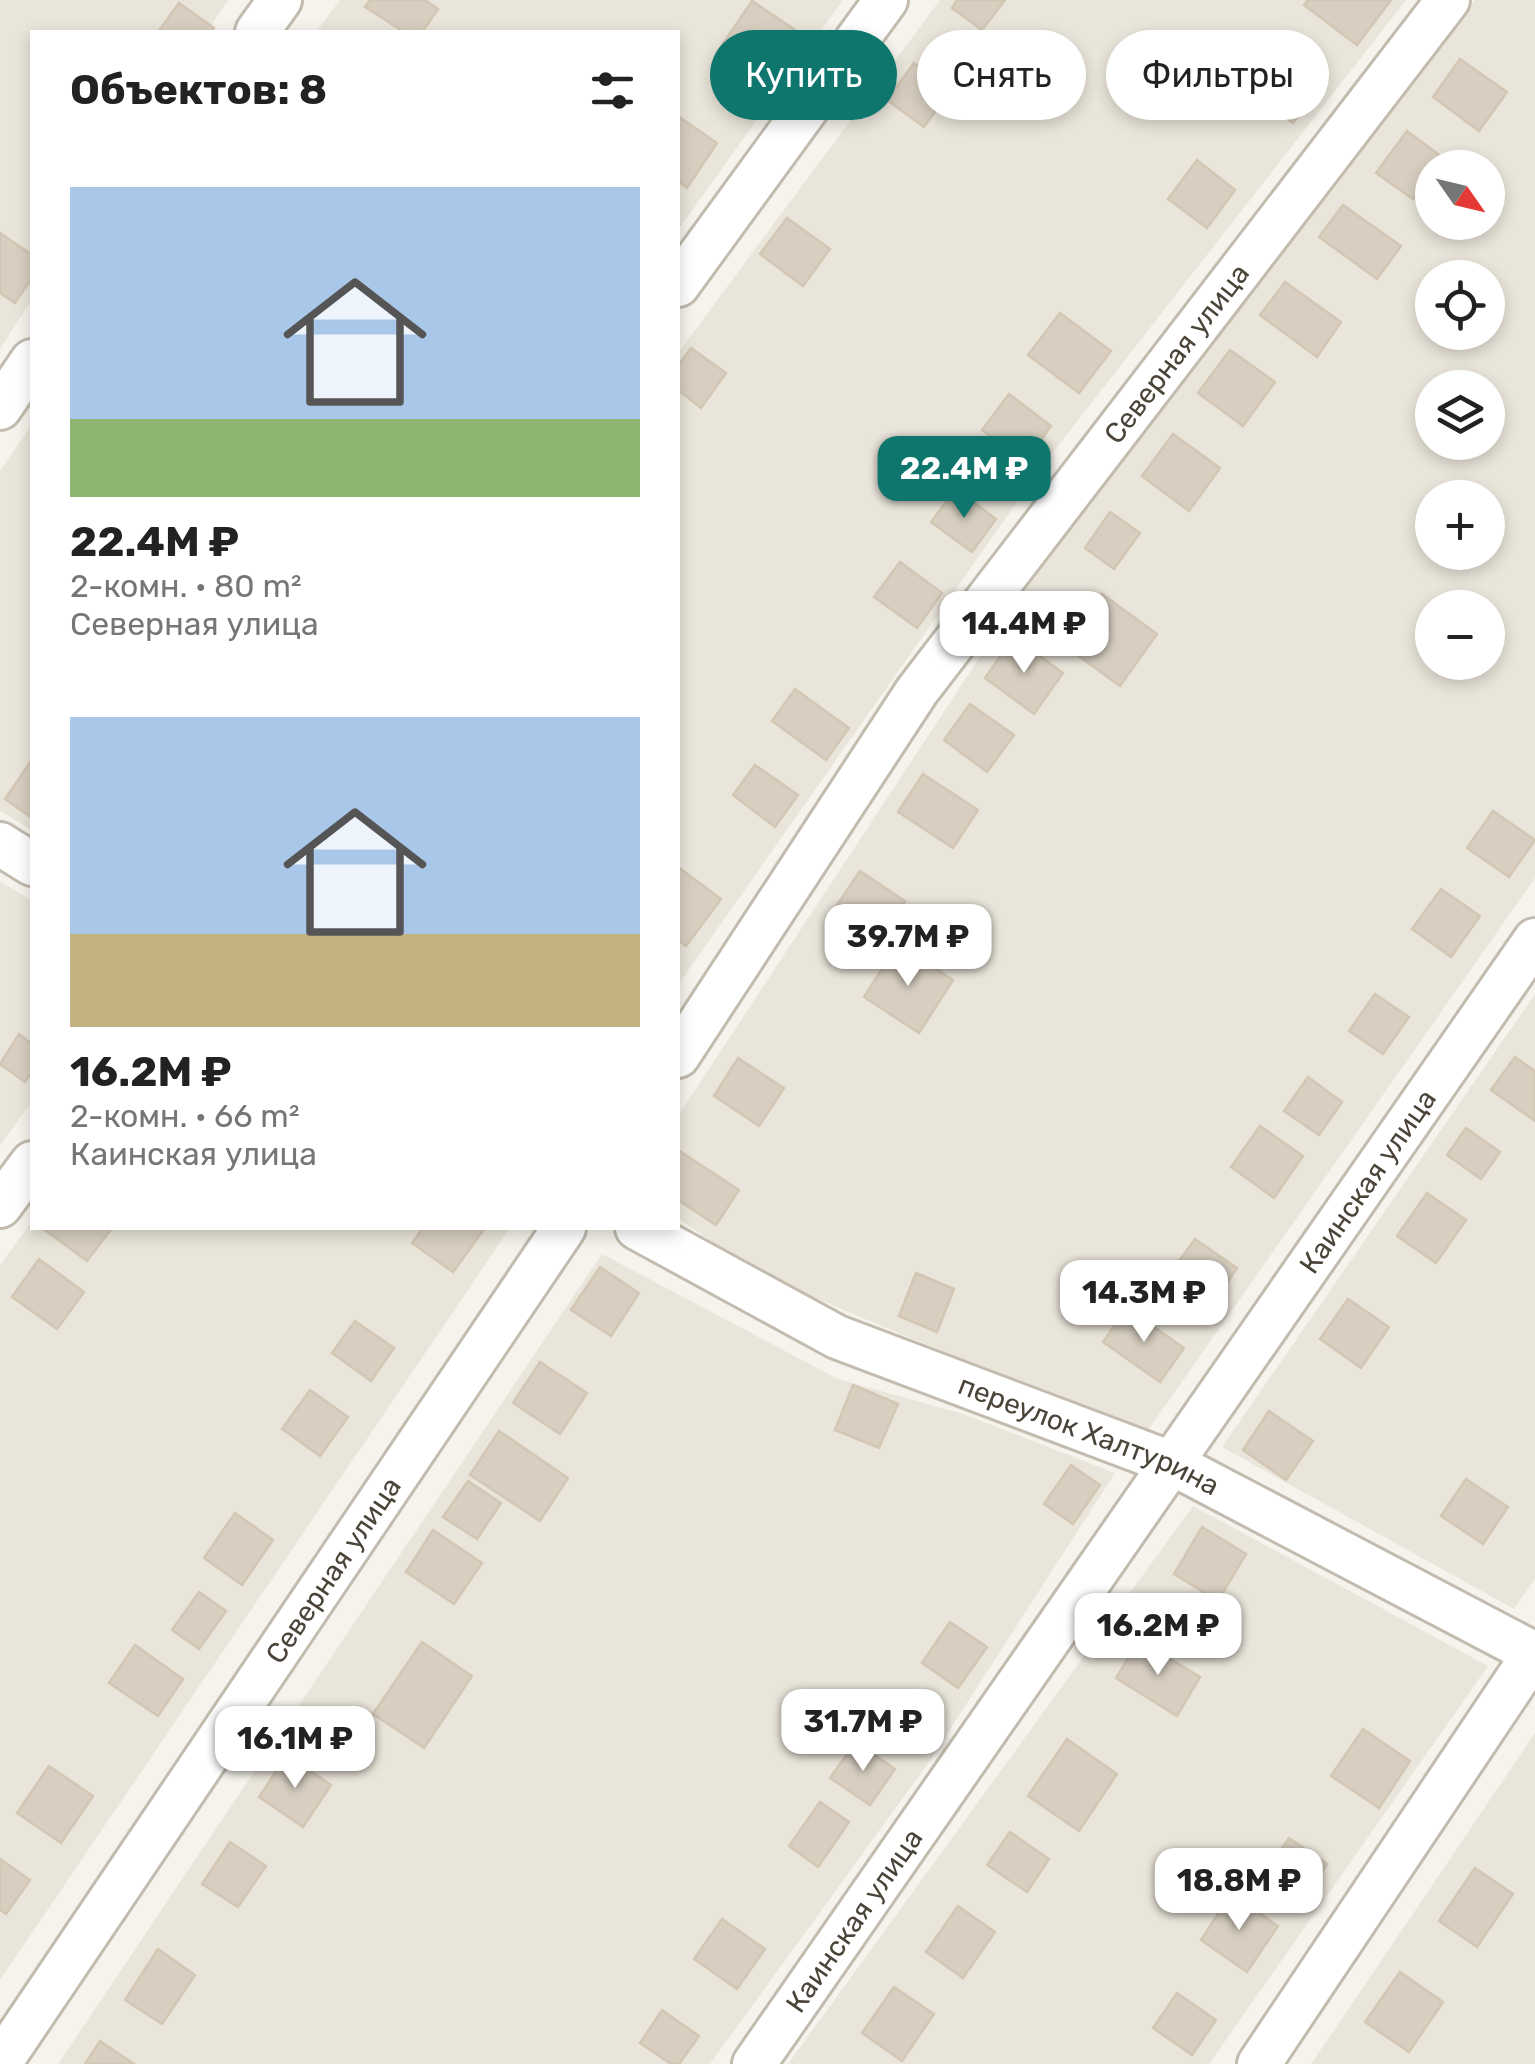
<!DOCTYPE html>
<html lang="ru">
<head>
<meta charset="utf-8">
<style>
	:root { --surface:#fff; --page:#f6f6f6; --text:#222; --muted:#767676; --accent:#0f766e }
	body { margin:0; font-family:Rubik,sans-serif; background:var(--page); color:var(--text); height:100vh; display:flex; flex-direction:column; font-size:38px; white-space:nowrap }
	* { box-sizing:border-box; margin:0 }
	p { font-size:32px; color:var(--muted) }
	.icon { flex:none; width:55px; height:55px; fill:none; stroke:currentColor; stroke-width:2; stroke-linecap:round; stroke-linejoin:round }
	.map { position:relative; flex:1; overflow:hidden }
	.details { position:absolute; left:30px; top:30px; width:650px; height:1200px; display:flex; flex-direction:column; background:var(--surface); border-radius:0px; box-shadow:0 5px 15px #0003 }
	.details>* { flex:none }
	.banner { position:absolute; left:710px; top:30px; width:675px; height:90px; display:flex; gap:20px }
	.needle { width:65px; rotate:124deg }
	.buttons { position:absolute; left:1415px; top:150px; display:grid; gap:20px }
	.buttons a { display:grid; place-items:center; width:90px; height:90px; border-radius:50%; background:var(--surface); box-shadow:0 5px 15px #0003; font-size:50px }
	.price { position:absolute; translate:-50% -85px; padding:0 22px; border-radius:20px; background:#fff; color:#222; font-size:32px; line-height:65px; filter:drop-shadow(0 2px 5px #0008) }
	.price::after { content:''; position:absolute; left:50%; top:60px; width:30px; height:22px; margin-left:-15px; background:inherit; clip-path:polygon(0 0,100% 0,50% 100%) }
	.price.active { background:var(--accent); color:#fff }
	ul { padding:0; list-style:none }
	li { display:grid; align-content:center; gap:20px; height:530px; padding:0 40px }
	li span { display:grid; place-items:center; height:310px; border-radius:0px; color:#555 }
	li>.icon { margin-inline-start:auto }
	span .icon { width:180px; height:180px; fill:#fffc; stroke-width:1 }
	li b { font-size:42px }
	h2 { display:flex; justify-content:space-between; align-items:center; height:120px; padding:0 40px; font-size:42px }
	.tag { padding:0 35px; border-radius:45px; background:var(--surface); box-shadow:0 5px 15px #0003; font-size:35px; line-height:90px }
	.tag.active { background:var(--accent); color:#fff }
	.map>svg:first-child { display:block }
	.residential { fill:#eae5da; fill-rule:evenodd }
	.building { fill:#d8cfc1; stroke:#d3c7b4; stroke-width:2.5 }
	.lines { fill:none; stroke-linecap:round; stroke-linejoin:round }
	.minor-casing { stroke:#c2bbae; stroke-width:48 }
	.minor { stroke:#fff; stroke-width:42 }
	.labels { text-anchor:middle; stroke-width:9; stroke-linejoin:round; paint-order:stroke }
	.street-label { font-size:28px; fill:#4b4439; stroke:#fff }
</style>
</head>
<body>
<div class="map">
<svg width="1535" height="2064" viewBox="0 0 1535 2064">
	<rect width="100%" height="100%" fill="#f6f3ec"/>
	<!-- residential -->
	<g class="residential">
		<polygon points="0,0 228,0 207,32 32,32 32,299 0,349"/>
		<polygon points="340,0 843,0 678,230 678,32 316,32"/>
		<polygon points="940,0 1406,0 1043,465 678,985 678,353"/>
		<path d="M1475 0H1535V878L1146 1433 905 1336 757 1273 678 1218V1116L1030 581 1313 206ZM1432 168H1488V222H1432ZM1432 278H1488V332H1432ZM1432 388H1488V442H1432ZM1432 498H1488V552H1432ZM1432 608H1488V662H1432Z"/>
		<polygon points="32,424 32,830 0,811 0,471"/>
		<polygon points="0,881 32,901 32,1101 0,1146"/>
		<polygon points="1535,994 1535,1579 1514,1609 1222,1447"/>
		<polygon points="32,1221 32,1228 510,1228 0,1980 0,1265"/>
		<polygon points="602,1254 838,1379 963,1414 1115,1473 929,1762 710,2064 58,2064"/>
		<polygon points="1193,1506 1488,1666 1209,2064 788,2064"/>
		<polygon points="1535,1733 1535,2064 1311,2064 1375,1970"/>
	</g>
	<!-- building -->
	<g class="building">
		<polygon points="370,0 425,0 438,9 422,32 404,32 365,7"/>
		<polygon points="957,0 1005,0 982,30 952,8"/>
		<polygon points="1308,0 1391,0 1357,45 1304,5"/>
		<polygon points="752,1 809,39 775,90 718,51"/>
		<polygon points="179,3 214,28 211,32 158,32"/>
		<polygon points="1287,50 1326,79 1293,123 1253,94"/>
		<polygon points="1460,59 1507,92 1479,131 1433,97"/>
		<polygon points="914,63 951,90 924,127 887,100"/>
		<polygon points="678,116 717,143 687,188 678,181"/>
		<polygon points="1407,131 1442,157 1413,199 1376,173"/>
		<polygon points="1197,160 1235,190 1207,228 1168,199"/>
		<polygon points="1343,205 1401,246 1377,279 1319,237"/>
		<polygon points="787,218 830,249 803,286 760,254"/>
		<polygon points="0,233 32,255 32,278 15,303 0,293"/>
		<polygon points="1285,282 1341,322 1317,357 1260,315"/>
		<polygon points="1060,313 1111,351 1079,393 1028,355"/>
		<polygon points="691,348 726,373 701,408 678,390 678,366"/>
		<polygon points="1230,350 1275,382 1243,426 1198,393"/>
		<polygon points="1009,394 1051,426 1025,462 982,430"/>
		<polygon points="1173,434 1220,468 1189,511 1142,476"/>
		<polygon points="956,489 996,519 972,552 931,522"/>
		<polygon points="1110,512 1140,533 1114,569 1085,548"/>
		<polygon points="900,562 942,593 917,628 874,597"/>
		<polygon points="1102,594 1157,634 1120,686 1065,646"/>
		<polygon points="1014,637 1063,673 1034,714 985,678"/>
		<polygon points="795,689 849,728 826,760 772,721"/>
		<polygon points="970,704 1014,735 987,772 944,740"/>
		<polygon points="31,761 32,763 32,818 5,799"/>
		<polygon points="755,765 798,795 775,827 733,795"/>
		<polygon points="923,774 978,810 953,848 898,812"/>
		<polygon points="1493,811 1535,840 1509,877 1467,848"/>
		<polygon points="678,867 721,899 686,946 678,940"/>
		<polygon points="860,871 905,901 883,935 837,905"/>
		<polygon points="1441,889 1480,916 1451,957 1412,929"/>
		<polygon points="898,944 953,980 919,1033 864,997"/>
		<polygon points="1375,994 1409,1017 1383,1054 1349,1031"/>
		<polygon points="19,1034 32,1044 32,1072 25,1082 0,1064"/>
		<polygon points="1515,1057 1535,1071 1535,1121 1491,1090"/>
		<polygon points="738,1058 784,1088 759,1126 714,1096"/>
		<polygon points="1308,1077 1342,1102 1319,1135 1284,1111"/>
		<polygon points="1260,1126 1303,1156 1274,1198 1231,1167"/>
		<polygon points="1466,1128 1500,1152 1481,1179 1447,1155"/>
		<polygon points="678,1150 739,1190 716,1225 678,1200"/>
		<polygon points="1427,1193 1466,1220 1436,1263 1397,1236"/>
		<polygon points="47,1228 112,1228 87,1261 45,1230"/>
		<polygon points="423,1228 485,1228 453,1272 412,1243"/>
		<polygon points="1195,1239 1237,1268 1204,1316 1161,1286"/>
		<polygon points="39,1259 84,1292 57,1329 12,1297"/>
		<polygon points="600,1267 639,1293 611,1336 571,1310"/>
		<polygon points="916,1273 954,1289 937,1332 899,1316"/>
		<polygon points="1348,1299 1389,1327 1361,1368 1320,1339"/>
		<polygon points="1127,1308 1184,1348 1160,1382 1103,1342"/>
		<polygon points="355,1321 394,1348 371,1381 332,1353"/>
		<polygon points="540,1362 587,1393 560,1434 513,1403"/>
		<polygon points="853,1385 898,1404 879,1448 835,1430"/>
		<polygon points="310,1390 348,1417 320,1456 282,1429"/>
		<polygon points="1269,1411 1313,1441 1286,1480 1243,1450"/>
		<polygon points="499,1431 568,1478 540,1521 470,1475"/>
		<polygon points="1071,1465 1100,1485 1073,1524 1044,1504"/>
		<polygon points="1466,1479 1508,1507 1483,1544 1441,1516"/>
		<polygon points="468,1481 501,1503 477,1539 443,1517"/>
		<polygon points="235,1513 273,1540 242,1585 204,1558"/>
		<polygon points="1202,1527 1246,1554 1218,1601 1174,1574"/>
		<polygon points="433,1530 482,1563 454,1604 406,1572"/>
		<polygon points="199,1592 226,1611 199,1649 172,1630"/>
		<polygon points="950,1622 987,1647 958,1688 922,1663"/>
		<polygon points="1139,1640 1200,1677 1177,1716 1116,1678"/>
		<polygon points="422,1642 472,1676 424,1748 373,1714"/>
		<polygon points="135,1645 183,1679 158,1716 109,1683"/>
		<polygon points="1363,1729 1410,1761 1379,1808 1331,1776"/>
		<polygon points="1067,1739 1117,1774 1079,1831 1028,1796"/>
		<polygon points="856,1742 895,1769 870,1805 830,1778"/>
		<polygon points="287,1755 331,1785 303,1827 259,1797"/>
		<polygon points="49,1766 93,1796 61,1843 17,1813"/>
		<polygon points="820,1802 849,1822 818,1867 789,1846"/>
		<polygon points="1010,1832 1049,1859 1027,1892 987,1865"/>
		<polygon points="1289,1838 1327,1864 1301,1902 1263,1876"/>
		<polygon points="230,1842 266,1866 238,1907 202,1884"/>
		<polygon points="0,1859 30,1880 6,1914 0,1910"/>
		<polygon points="1475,1868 1513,1894 1477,1947 1439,1921"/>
		<polygon points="1231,1894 1278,1926 1247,1972 1201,1940"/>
		<polygon points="958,1906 995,1932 963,1978 926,1952"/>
		<polygon points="722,1919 765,1949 737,1989 694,1959"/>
		<polygon points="158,1949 195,1975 162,2024 125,2000"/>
		<polygon points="1400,1972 1443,2002 1409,2052 1365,2022"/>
		<polygon points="894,1987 934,2014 902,2061 862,2033"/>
		<polygon points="1177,1993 1216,2020 1192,2055 1153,2028"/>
		<polygon points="662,2010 699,2036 679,2064 671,2064 640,2043"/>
		<polygon points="100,2041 134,2064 85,2064"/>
	</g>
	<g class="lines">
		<defs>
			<g id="minor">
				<polyline points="257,32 280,0"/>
				<polyline points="678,285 886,0"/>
				<polyline points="0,408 32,361"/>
				<polyline points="0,844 32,864"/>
				<path id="s1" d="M678 1056 917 691 1448 0"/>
				<polyline points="0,1206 32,1163"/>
				<path id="s2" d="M637 1228 837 1337 1171 1463 1535 1654"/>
				<path id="s3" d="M0 2063 564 1228"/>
				<path id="s4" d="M754 2064 1535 940"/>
				<polyline points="1259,2064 1535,1652"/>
			</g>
		</defs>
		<!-- minor casing -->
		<use href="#minor" class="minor-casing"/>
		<!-- minor -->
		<use href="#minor" class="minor"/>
	</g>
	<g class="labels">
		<!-- street labels -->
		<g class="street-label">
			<text dy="10" stroke="none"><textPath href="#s1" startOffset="862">Северная улица</textPath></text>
			<text dy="10" stroke="none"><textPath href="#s4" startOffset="1075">Каинская улица</textPath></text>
			<text dy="10" stroke="none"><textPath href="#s2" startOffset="498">переулок Халтурина</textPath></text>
			<text dy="10" stroke="none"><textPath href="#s3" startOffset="595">Северная улица</textPath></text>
			<text dy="10" stroke="none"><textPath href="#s4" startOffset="175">Каинская улица</textPath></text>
		</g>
	</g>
</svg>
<div class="buttons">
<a><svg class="needle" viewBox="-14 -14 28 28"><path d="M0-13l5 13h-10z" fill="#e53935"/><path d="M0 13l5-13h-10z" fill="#767676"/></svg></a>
<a><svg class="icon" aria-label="locate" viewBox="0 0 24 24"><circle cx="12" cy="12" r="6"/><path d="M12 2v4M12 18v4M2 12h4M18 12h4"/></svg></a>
<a><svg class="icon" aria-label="layers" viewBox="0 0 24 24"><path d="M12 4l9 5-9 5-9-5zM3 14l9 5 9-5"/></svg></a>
<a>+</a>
<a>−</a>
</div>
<b class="price active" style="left:964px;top:521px">22.4M ₽</b>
<b class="price" style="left:1024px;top:676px">14.4M ₽</b>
<b class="price" style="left:908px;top:989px">39.7M ₽</b>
<b class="price" style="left:1144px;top:1345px">14.3M ₽</b>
<b class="price" style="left:1158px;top:1678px">16.2M ₽</b>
<b class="price" style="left:863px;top:1774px">31.7M ₽</b>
<b class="price" style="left:295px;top:1791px">16.1M ₽</b>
<b class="price" style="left:1239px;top:1933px">18.8M ₽</b>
<div class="banner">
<a class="tag active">Купить</a>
<a class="tag">Снять</a>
<a class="tag">Фильтры</a>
</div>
<section class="details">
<h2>Объектов: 8<svg class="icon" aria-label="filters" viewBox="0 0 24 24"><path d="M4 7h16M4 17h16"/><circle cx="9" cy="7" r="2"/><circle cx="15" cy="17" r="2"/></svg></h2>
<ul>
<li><span style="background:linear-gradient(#a9c7e8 75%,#8fb573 0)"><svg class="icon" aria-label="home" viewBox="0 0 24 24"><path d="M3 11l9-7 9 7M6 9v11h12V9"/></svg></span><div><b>22.4M ₽</b><p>2-комн. · 80 m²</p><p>Северная улица</p></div></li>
<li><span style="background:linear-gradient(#a9c7e8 70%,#c2b280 0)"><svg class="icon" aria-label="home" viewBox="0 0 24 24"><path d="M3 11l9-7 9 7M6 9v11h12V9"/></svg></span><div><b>16.2M ₽</b><p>2-комн. · 66 m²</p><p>Каинская улица</p></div></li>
</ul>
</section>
</div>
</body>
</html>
